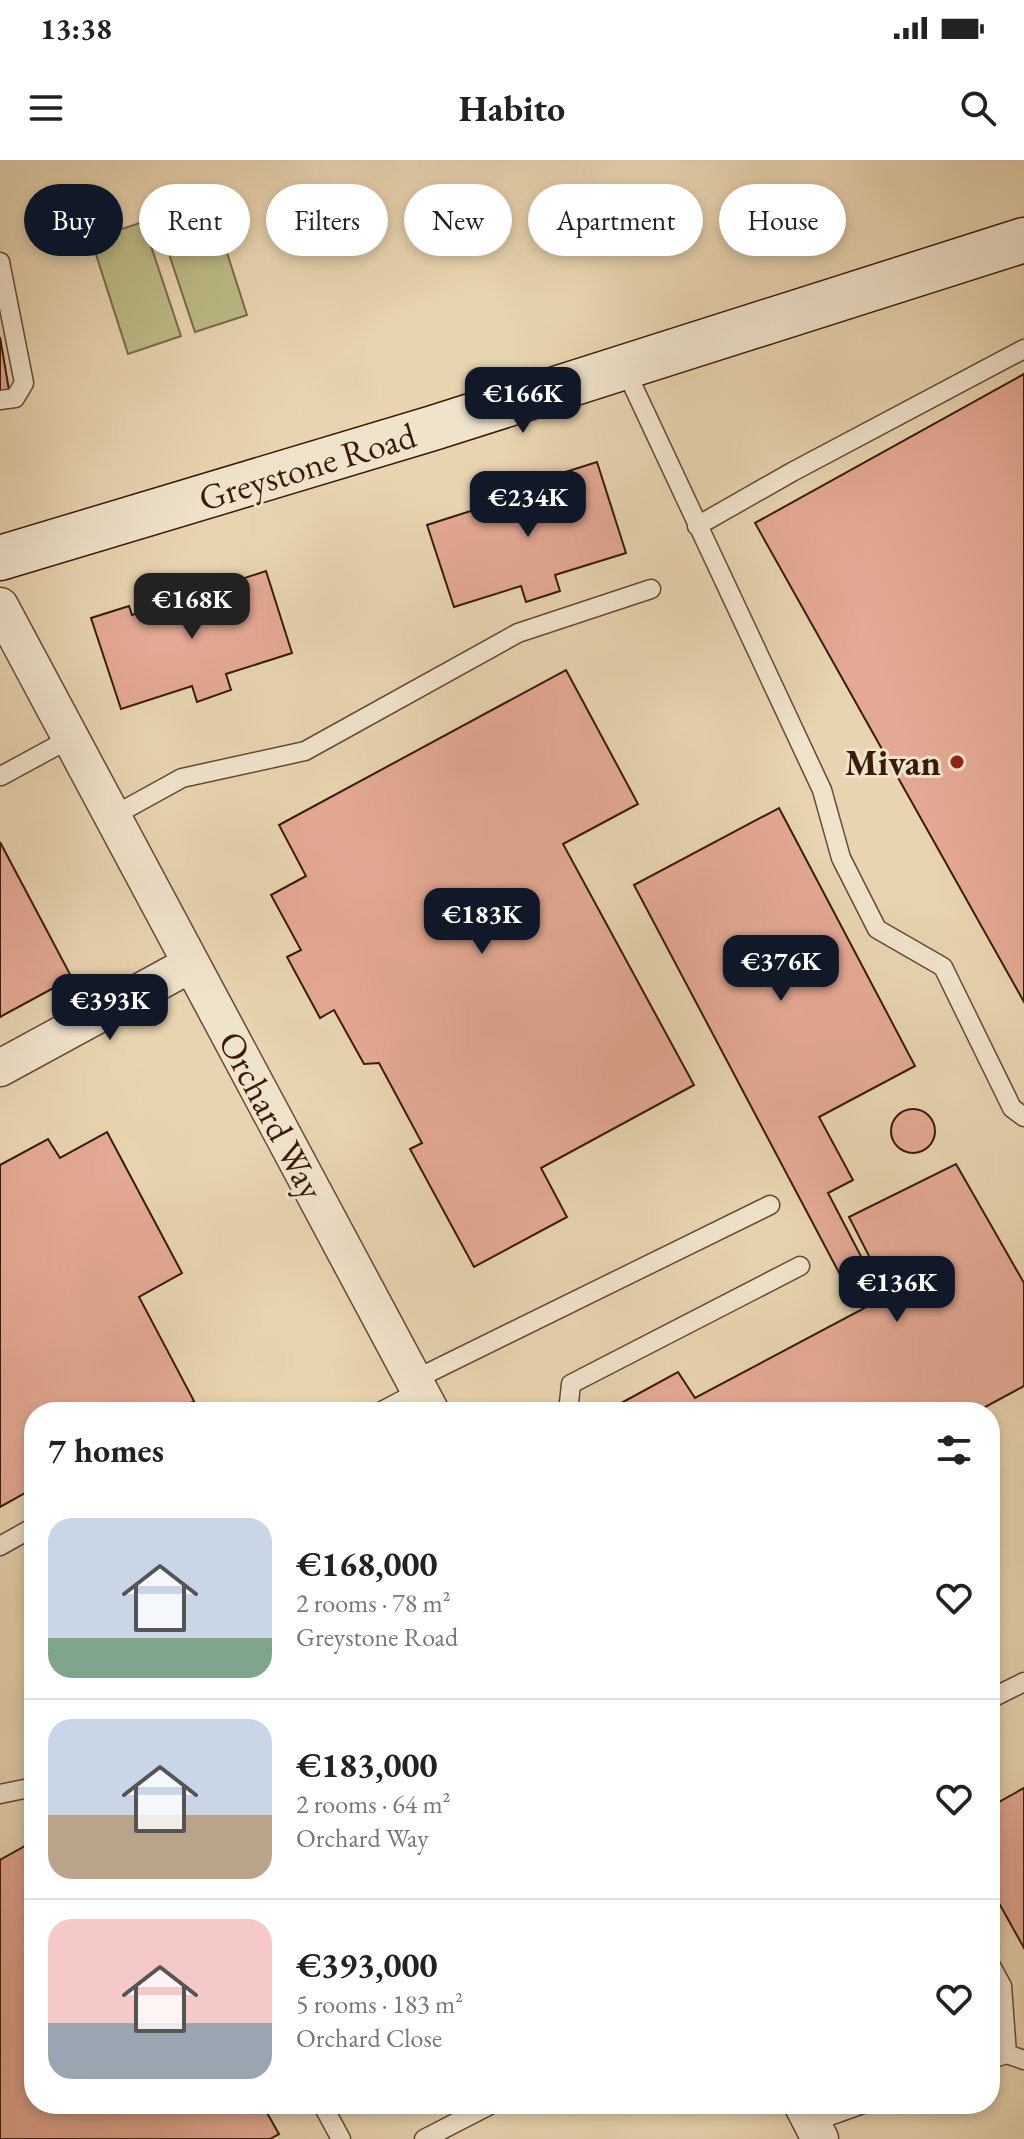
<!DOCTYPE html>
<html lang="en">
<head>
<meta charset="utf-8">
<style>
	:root { --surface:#fff; --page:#f6f6f6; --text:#222; --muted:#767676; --line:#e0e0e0; --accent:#111827 }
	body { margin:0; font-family:"EB Garamond",serif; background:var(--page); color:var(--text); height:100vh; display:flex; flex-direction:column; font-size:30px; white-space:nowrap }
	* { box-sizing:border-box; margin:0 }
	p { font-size:26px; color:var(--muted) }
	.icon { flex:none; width:44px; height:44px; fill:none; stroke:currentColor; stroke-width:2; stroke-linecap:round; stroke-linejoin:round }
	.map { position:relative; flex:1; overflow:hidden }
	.sheet { position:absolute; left:24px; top:1242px; width:976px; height:712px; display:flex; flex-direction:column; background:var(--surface); border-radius:32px; box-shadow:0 4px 12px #0003 }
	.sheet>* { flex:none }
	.hud { position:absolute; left:24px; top:24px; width:976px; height:72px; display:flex; gap:16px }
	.price { position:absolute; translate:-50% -68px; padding:0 18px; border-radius:16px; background:var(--accent); color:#fff; font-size:26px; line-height:52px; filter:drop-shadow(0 2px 4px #0008) }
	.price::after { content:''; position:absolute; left:50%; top:48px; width:24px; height:18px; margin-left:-12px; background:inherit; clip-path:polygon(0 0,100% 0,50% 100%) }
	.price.on { background:#222; color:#fff }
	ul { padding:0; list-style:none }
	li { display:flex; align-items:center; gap:24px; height:200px; padding:0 24px }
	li+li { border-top:2px solid var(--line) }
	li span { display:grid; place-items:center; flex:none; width:224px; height:160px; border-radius:24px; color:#555 }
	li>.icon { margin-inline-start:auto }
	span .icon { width:96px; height:96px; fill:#fffc; stroke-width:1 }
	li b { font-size:34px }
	h2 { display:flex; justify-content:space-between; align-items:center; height:96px; padding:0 24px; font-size:34px }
	.tag { padding:0 28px; border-radius:36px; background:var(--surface); box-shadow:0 4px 12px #0003; font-size:28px; line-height:72px }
	.tag.on { background:var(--accent); color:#fff }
	.status { display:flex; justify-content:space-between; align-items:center; height:56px; padding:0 40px; background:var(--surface); direction:ltr }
	.status svg { height:22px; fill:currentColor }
	header { display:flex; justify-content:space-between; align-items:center; height:104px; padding:0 24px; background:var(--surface); font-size:36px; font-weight:700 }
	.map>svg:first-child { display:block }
	.green { fill:#bcbb87; stroke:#7a6b49; stroke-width:2 }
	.building { fill:#e4a994; stroke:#391b0b; stroke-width:2 }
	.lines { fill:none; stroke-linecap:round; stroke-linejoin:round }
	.lane-casing { stroke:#654934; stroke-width:21 }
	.street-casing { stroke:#654934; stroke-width:39 }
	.secondary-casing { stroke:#391b0b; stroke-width:47 }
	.lane { stroke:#f0e3cc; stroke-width:18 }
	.street { stroke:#f0e3cc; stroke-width:36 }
	.secondary { stroke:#f0e3cc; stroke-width:44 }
	.poi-dot { fill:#8f2418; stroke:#f0e3cc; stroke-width:3 }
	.labels { text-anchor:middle; stroke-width:6; stroke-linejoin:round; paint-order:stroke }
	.street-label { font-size:36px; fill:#391b0b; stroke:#f0e3cc }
	.poi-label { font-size:36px; font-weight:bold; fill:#391b0b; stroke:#f0e3cc; text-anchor:end }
</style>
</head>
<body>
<div class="status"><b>13:38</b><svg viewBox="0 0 49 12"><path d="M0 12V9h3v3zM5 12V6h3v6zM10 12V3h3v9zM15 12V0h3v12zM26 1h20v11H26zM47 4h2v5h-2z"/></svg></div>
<header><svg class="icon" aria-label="menu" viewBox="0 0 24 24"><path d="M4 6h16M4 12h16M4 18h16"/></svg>Habito<svg class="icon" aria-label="search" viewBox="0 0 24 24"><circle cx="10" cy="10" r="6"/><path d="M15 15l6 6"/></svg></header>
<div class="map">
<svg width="1024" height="1979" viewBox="0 0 1024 1979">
	<rect width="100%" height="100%" fill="#e8d4b0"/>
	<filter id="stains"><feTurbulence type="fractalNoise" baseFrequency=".0025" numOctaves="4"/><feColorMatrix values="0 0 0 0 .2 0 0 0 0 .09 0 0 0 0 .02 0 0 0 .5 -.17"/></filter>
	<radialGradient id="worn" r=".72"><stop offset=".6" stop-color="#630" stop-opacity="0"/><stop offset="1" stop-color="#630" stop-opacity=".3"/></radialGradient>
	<!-- green -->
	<g class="green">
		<polygon points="210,40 247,155 195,172 157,58"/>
		<polygon points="143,62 181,176 128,194 91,79"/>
	</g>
	<!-- building -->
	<g class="building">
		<polygon points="0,177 10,236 0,238"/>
		<polygon points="1024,214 1024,842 755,363"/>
		<polygon points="597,302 626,393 555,415 560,431 526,442 521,426 454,447 427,365 561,322 559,314"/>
		<polygon points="266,411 292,493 226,514 231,530 197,542 192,526 121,549 91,458 129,446 132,455"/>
		<polygon points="566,510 638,644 563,684 694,925 541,1008 567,1057 474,1107 410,989 422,983 379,903 364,904 334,850 320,858 287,797 301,790 271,735 306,716 279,665"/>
		<polygon points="779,648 915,906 819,957 853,1020 828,1033 878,1129 854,1141 634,725"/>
		<polygon points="0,682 72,818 0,857"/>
		<circle cx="913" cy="971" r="22"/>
		<polygon points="107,972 182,1113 139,1137 194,1241 175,1252 34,1252 34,1328 0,1347 0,1005 48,979 60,998"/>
		<polygon points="956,1004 1024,1123 1024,1226 976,1252 614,1252 612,1248 678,1212 695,1238 889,1135 849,1057"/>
		<polygon points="1024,1628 1024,1788 990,1727 990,1647"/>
		<polygon points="34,1681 34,1944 262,1944 279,1974 270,1979 0,1979 0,1700"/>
	</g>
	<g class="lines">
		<defs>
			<g id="lane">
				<polyline points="0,102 24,223 15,238 0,240"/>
				<polyline points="624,207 822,630 841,698 877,769 943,807 1012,948 1024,957"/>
				<polyline points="697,366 792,312 1024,189"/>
				<polyline points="1,616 71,578"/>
				<polyline points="113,656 182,618 305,591 518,473 651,429"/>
				<polyline points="414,1220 770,1045"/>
				<polyline points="380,1252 420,1231"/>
				<polyline points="568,1252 571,1224 800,1106"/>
				<polyline points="0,1386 34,1367"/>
				<polyline points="990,1539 1024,1522"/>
				<polyline points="0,1634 34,1627"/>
				<polyline points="990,1804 1002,1826 1007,1894"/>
				<polyline points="990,1899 1007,1894 1024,1900"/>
				<polyline points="322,1944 341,1979"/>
				<polyline points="812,1962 863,1944"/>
				<polyline points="424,1979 492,1944"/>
			</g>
			<g id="street">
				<polyline points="0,446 431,1252"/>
				<polyline points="0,908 191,804"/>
				<polyline points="802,1944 820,1979"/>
			</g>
			<polyline id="secondary" points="0,398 433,268 1024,80"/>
		</defs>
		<!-- lane casing -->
		<use href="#lane" class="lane-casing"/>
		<!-- street casing -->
		<use href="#street" class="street-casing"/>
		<!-- secondary casing -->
		<use href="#secondary" class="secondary-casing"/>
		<!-- lane -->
		<use href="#lane" class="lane"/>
		<!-- street -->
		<use href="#street" class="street"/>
		<!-- secondary -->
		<use href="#secondary" class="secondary"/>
	</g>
	<!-- markers -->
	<circle class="poi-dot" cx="957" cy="602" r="8"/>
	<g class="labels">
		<!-- street labels -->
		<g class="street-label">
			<text transform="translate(307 306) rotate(-17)" y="13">Greystone Road</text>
			<text transform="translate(272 955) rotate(62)" y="13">Orchard Way</text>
		</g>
		<!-- poi labels -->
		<g class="poi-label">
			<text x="941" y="615">Mivan</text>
		</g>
	</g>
	<rect width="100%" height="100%" filter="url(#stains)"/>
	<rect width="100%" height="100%" fill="url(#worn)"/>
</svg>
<b class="price" style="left:523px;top:275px">€166K</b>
<b class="price" style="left:528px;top:379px">€234K</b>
<b class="price on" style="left:192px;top:481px">€168K</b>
<b class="price" style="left:482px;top:796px">€183K</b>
<b class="price" style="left:781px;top:843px">€376K</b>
<b class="price" style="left:110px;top:882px">€393K</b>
<b class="price" style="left:897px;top:1164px">€136K</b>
<div class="hud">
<a class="tag on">Buy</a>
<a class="tag">Rent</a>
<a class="tag">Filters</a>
<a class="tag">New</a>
<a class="tag">Apartment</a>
<a class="tag">House</a>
</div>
<section class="sheet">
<h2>7 homes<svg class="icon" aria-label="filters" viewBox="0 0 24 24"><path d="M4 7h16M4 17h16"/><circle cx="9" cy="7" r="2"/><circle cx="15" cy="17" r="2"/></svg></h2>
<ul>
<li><span style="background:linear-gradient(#c9d6e8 75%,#7fa58c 0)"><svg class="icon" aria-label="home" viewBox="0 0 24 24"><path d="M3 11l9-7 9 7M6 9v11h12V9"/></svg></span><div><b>€168,000</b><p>2 rooms · 78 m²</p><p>Greystone Road</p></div><svg class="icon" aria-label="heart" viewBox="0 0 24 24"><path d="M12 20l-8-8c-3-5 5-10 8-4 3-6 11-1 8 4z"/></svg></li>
<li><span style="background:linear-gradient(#c9d6e8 60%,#b9a48a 0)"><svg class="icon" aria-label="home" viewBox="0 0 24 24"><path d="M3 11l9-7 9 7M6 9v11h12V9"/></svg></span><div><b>€183,000</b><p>2 rooms · 64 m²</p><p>Orchard Way</p></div><svg class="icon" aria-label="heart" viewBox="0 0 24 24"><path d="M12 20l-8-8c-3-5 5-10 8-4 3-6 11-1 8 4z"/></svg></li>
<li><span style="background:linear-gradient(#f6c9c9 65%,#9aa5b1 0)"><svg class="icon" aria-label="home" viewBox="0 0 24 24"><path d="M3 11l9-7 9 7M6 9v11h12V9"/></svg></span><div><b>€393,000</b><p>5 rooms · 183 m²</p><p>Orchard Close</p></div><svg class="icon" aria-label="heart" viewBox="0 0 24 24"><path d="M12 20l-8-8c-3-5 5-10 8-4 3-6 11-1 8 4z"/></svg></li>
</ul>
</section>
</div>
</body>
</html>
